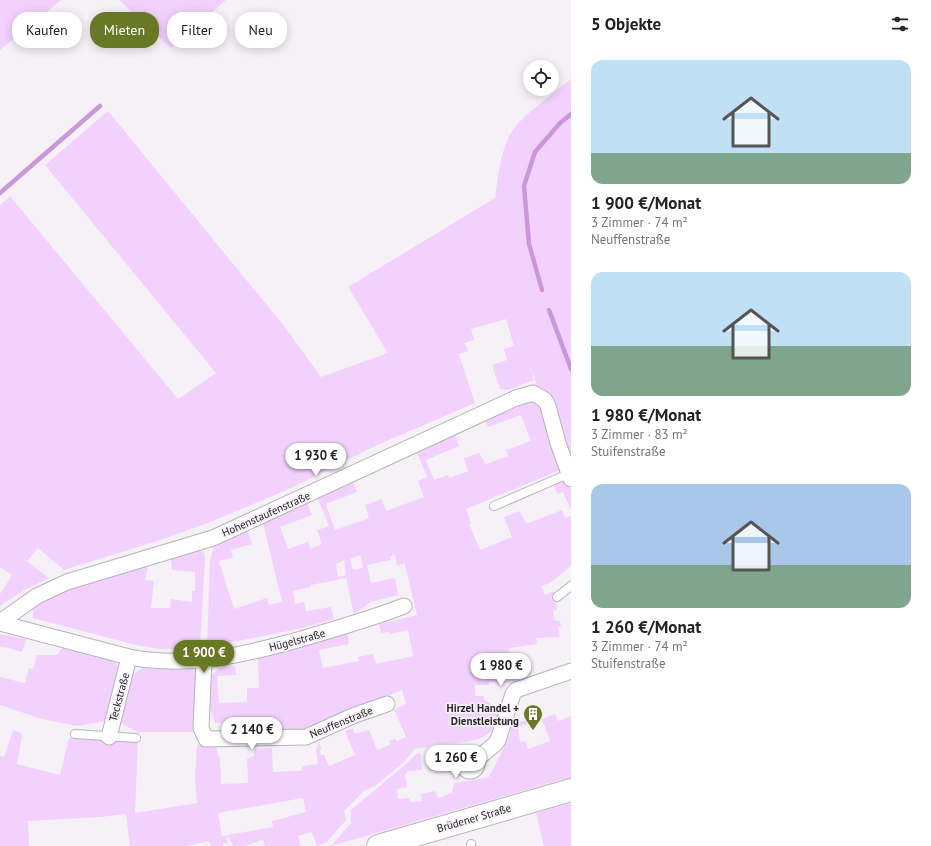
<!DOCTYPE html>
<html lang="de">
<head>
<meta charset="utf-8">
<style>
	:root { --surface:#fff; --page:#f6f6f6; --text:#222; --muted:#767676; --accent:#697825 }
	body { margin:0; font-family:"PT Sans",sans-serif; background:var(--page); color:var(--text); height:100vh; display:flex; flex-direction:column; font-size:15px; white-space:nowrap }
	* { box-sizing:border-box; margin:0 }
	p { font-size:13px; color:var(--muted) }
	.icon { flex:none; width:22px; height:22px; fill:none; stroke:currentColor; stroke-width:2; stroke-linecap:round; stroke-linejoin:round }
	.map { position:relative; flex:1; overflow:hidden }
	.panel { display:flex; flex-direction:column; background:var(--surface); width:360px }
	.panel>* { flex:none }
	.top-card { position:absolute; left:12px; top:12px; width:380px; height:36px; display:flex; gap:8px }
	.fabs { position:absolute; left:523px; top:60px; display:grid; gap:8px }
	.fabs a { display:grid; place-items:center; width:36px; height:36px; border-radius:50%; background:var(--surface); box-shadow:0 2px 10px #0003; font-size:20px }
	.price { position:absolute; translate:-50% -34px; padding:0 9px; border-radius:14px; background:#fff; color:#222; font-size:13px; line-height:26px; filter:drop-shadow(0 1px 2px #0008) }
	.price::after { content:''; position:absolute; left:50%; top:24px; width:12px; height:9px; margin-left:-6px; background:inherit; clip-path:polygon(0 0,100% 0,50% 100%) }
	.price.selected { background:var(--accent); color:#fff }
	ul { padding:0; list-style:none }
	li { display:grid; align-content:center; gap:8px; height:212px; padding:0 20px }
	li span { display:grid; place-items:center; height:124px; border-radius:12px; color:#555 }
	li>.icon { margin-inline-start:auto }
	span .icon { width:72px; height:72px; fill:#fffc; stroke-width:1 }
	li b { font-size:17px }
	h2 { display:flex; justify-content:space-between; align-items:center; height:48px; padding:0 20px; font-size:17px }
	.chip { padding:0 14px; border-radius:16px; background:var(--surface); box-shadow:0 2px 10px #0003; font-size:14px; line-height:36px }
	.chip.selected { background:var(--accent); color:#fff }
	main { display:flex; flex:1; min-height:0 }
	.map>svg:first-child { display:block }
	.green { fill:#f3d1fe; fill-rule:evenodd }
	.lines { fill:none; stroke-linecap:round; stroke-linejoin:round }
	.stream { stroke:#cb97db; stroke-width:4.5 }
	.lane-casing { stroke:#b7b3b9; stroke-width:10 }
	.street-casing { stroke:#b7b3b9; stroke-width:17 }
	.secondary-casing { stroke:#b7b3b9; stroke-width:24 }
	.lane { stroke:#fff; stroke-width:8 }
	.street { stroke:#fff; stroke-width:15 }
	.secondary { stroke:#fff; stroke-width:22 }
	.labels { text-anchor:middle; stroke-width:3.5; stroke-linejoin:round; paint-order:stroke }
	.street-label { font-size:11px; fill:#292729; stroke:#f6f1f7 }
	.poi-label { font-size:11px; font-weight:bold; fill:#292729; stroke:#f6f1f7; text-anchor:end }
</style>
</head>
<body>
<main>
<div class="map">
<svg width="571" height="846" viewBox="0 0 571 846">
	<rect width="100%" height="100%" fill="#f6f1f7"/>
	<!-- green -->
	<g class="green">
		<polygon points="0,0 61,0 0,50"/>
		<polygon points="119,0 226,0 171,48"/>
		<path d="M571 79V479L548 406 533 393 536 382 530 365 534 380 508 390 500 389 492 365 507 360 504 349 514 346 506 319 471 329 474 340 465 343 468 351 459 354 475 403 375 446 289 489 208 523 163 539 64 570 38 548 27 561 49 578 23 591 0 606V594L12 575 0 567V205L10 196 178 399 216 373 45 165 108 111 284 326 321 377 388 353 348 287 495 198C498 177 500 152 511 133 523 114 554 93 571 79Z"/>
		<path d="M531 401 540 402 563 469 466 509 471 523 469 524 480 550 512 537 504 517 520 511 526 524 562 510 565 518 571 516V566L550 583 541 586 545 595 554 591 557 610 553 611 555 621H560L561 626 558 627 560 637 536 638 537 644 509 648 511 663H513L514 671 519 673V680L517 683 489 682V685H475V696H484V700L490 703 500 713C497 720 495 727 490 732 480 744 446 743 430 745V747L414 749 404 762 375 786 364 791 344 811 346 820 327 842 317 846 312 832 298 836 301 846H265L263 840 245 846H233L229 837 226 839 228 843 223 844V846H211L209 841 186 846H130L126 814 101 817 28 821 29 846H0V756L4 757 13 730 21 733 22 736 17 764 60 775 69 738 138 742 135 813 197 803 195 778 197 745 215 744 220 760 221 784 248 783 247 759 254 756V749L272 748 273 772 301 771 303 766 318 764 316 750 319 742 321 748 320 751 321 755H324L329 766 355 755 345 731 353 728 355 734 369 730 377 750 390 745 389 741 395 739 397 741 406 737 394 709 406 704 402 690 305 730H247L245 722 215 723 209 704 210 677 219 668 235 666 236 675 217 676 219 703 247 702V688H259L258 658 348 634 349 644 319 650 323 668 359 661 358 657 373 654 376 664 413 656 408 630 390 634 389 632 381 633 379 624 417 615 402 553 404 564 397 565 395 555 390 556 391 560 367 565 371 583 395 578 398 595 371 602 354 614 346 578 311 585V587L293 591 295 604 304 602 306 611 331 607 334 619 294 630 207 647 210 559 215 545 247 530 252 544 231 550 233 558 219 561 234 609 267 598 269 605 282 602 263 523 307 502 312 515 280 527 288 549 308 542 310 549 322 544 317 530 329 526 317 497 352 480 357 492 326 504 335 530 369 518 365 505 382 499 386 511 424 497 418 481 427 477 417 452 455 434 459 446 426 460 434 480 448 475 449 478 468 471 464 458 479 453 486 464 508 456 506 450 531 441 521 415 488 427 485 421ZM360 555 363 568 353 570 350 559ZM344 560 346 575 338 577 336 564ZM303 798 306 812 272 821 273 827 222 836 218 813Z"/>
		<polygon points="566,480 571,490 571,511 563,492 557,494 554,485"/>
		<polygon points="200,550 204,552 205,557 200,649 160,649 136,645 33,618 33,606 69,587 148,565 145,580 154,581 151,608 170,608 171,599 192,602 192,591 195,591 195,572 172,570 171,559"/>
		<polygon points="0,634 27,639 22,652 0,646"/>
		<polygon points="63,648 115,662 121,672 106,721 77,726 42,719 0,705 0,677 25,683 29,668 33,669 37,655 58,655 60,650"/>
		<polygon points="142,668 199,671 197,732 138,732 118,722 130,678"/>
		<polygon points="555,714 558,721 571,716 571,778 564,779 331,846 351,823 351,810 406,764 416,754 421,753 422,770 408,771 405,775 407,787 397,789 398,799 409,798 410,802 422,801 421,794 436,791 438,798 452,793 454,783 489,777 510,735 511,724 534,718 535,721 518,727 520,741 526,742 528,749 550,741 542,719"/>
		<polygon points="571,803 571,846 544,846 536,813"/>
	</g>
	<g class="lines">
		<!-- stream -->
		<g class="stream">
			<polyline points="0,193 100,106"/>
			<polyline points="542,290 529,244 524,186 535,152 560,123 571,114"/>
			<polyline points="549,310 571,369"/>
		</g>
		<defs>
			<g id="lane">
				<polyline points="494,506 568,474"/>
				<polyline points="557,597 571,586"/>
				<polyline points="75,734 136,738"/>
				<polyline points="471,844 471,846"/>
			</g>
			<g id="street">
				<polyline points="0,622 37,596 67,582 213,538 516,398 533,393 545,400 548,406 558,443 571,479"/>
				<path d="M0 623 129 657C186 668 239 656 294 641 331 630 368 620 404 606"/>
				<polyline points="204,660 201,728 206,739 306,737 355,715 387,704"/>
				<polyline points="109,737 129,657"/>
				<circle cx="470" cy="764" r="7"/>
				<polyline points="476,760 495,744 498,740 513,694 516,690 571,671"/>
			</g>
			<polyline id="secondary" points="378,846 571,790"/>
		</defs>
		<!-- lane casing -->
		<use href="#lane" class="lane-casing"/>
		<!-- street casing -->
		<use href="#street" class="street-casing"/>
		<!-- secondary casing -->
		<use href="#secondary" class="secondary-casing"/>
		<!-- lane -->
		<use href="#lane" class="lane"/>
		<!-- street -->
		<use href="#street" class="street"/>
		<!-- secondary -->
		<use href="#secondary" class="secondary"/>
	</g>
	<!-- icons -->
	<defs>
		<symbol id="building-pin" viewBox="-11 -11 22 30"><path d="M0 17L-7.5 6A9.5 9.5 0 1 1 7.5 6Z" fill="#697825" stroke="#f6f1f7"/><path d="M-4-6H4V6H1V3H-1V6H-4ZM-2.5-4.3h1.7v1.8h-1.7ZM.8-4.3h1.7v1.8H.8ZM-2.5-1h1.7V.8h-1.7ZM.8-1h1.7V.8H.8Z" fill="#fff"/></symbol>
	</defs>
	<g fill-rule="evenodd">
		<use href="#building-pin" x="522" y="703" width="22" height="30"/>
	</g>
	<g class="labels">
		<!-- street labels -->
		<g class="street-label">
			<text transform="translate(266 514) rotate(-24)" y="4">Hohenstaufenstraße</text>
			<text transform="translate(297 640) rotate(-15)" y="4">Hügelstraße</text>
			<text transform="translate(119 697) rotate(-75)" y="4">Teckstraße</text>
			<text transform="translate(341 722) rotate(-22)" y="4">Neuffenstraße</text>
			<text transform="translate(474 818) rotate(-16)" y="4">Brüdener Straße</text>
		</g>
		<!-- poi labels -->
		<g class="poi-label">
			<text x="519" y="712">Hirzel Handel +<tspan x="519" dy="13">Dienstleistung</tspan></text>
		</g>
	</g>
</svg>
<div class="fabs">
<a><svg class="icon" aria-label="locate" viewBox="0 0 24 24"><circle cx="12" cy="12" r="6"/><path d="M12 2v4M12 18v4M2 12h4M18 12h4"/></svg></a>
</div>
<b class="price" style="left:316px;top:477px">1 930 €</b>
<b class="price selected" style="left:204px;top:674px">1 900 €</b>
<b class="price" style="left:501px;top:687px">1 980 €</b>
<b class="price" style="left:252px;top:751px">2 140 €</b>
<b class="price" style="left:456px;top:779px">1 260 €</b>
<div class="top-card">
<a class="chip">Kaufen</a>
<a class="chip selected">Mieten</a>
<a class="chip">Filter</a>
<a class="chip">Neu</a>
</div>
</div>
<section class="panel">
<h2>5 Objekte<svg class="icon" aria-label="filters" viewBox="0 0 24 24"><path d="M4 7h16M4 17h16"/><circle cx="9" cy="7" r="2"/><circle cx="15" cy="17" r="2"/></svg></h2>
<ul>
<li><span style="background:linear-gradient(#bfe0f5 75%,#7fa58c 0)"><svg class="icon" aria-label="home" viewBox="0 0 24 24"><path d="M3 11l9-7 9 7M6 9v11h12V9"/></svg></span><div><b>1 900 €/Monat</b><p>3 Zimmer · 74 m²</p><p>Neuffenstraße</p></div></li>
<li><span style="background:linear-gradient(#bfe0f5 60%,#7fa58c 0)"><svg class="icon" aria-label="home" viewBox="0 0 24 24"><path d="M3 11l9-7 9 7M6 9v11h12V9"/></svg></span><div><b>1 980 €/Monat</b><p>3 Zimmer · 83 m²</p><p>Stuifenstraße</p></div></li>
<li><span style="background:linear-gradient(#a9c7e8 65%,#7fa58c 0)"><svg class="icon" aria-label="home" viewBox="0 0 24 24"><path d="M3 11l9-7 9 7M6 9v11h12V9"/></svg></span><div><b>1 260 €/Monat</b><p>3 Zimmer · 74 m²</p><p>Stuifenstraße</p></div></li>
</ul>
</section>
</main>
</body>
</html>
